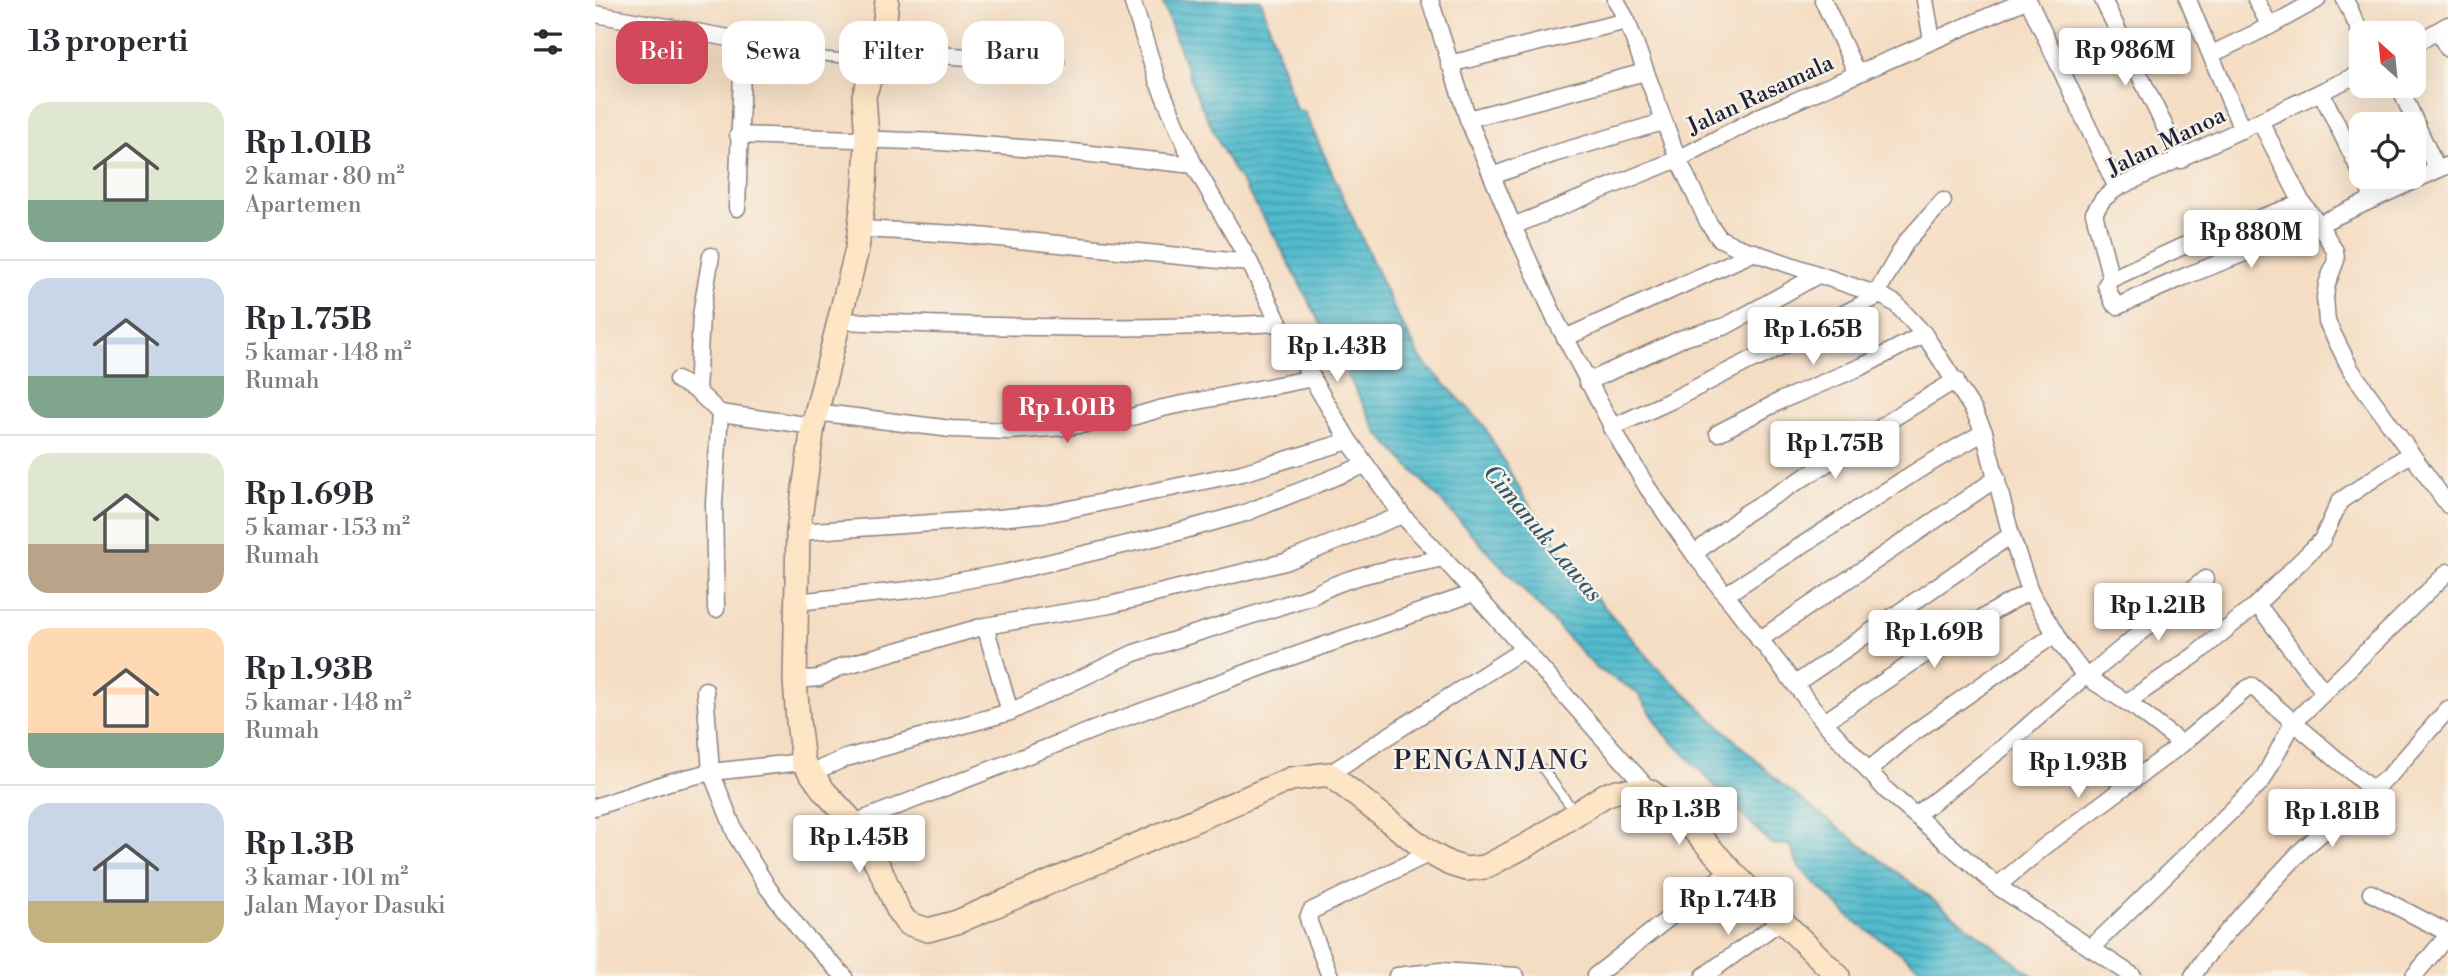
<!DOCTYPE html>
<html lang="id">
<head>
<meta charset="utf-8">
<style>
	:root { --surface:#fff; --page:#f2f2f3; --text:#2b2b33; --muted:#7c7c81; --line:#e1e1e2; --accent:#d1495b }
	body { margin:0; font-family:"Libre Bodoni",serif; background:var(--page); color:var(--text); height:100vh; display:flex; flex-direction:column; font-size:26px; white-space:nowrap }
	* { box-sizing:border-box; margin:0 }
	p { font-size:23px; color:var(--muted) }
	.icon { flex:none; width:38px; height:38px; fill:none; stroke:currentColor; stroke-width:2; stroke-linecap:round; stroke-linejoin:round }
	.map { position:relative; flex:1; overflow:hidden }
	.details { display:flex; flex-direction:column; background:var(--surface); width:595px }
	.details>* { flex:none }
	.top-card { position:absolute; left:21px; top:21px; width:665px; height:63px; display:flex; gap:14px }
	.needle { width:46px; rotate:333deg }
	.fabs { position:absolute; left:1754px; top:21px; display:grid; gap:14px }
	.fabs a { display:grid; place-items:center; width:77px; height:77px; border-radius:14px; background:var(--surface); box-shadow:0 7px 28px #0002; font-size:35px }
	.price { position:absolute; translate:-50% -60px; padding:0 16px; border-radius:7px; background:#fff; color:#222; font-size:23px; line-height:46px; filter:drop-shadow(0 2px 4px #0008) }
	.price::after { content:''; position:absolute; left:50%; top:42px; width:21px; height:16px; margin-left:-10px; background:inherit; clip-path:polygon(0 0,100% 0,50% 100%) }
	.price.current { background:var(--accent); color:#fff }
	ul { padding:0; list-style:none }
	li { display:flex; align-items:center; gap:21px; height:175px; padding:0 28px }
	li+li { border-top:2px solid var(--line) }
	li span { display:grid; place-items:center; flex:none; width:196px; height:140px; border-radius:21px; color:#555 }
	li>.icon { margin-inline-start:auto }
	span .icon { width:84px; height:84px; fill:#fffc; stroke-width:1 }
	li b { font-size:30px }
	h2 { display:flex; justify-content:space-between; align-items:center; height:84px; padding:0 28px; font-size:30px }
	.pill { padding:0 24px; border-radius:21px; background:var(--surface); box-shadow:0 7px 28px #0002; font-size:24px; line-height:63px }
	.pill.current { background:var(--accent); color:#fff }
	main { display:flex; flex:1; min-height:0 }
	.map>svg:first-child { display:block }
	.water { fill:url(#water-rules); stroke:#3a6f84; stroke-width:2 }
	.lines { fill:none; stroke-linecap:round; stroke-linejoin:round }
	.lane-casing { stroke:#8c807f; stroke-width:11 }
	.street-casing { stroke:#8c807f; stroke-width:19 }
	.secondary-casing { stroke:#8c807f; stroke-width:26 }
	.lane { stroke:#fff; stroke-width:8 }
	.street { stroke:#fff; stroke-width:16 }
	.secondary { stroke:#fde5c5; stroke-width:23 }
	.labels { text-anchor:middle; stroke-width:5; stroke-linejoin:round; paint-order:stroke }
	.street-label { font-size:23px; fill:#22223b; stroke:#f7f3e8 }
	.water-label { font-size:24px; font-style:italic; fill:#33586e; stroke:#f7f3e8 }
	.quarter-label { font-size:26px; letter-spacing:2px; fill:#22223b; stroke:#f7f3e8 }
</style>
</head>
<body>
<main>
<section class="details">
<h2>13 properti<svg class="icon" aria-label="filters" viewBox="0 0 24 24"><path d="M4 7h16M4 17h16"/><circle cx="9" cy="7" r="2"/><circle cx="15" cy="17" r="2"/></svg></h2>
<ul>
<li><span style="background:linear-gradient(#dfe7d0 70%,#7fa58c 0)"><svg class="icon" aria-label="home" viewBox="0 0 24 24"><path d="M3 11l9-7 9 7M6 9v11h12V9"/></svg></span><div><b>Rp 1.01B</b><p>2 kamar · 80 m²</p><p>Apartemen</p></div></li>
<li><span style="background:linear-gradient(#c9d6e8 70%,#7fa58c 0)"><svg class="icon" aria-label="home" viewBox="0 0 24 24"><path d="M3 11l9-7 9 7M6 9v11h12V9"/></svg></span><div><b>Rp 1.75B</b><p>5 kamar · 148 m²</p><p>Rumah</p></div></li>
<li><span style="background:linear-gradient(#dfe7d0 65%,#b9a48a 0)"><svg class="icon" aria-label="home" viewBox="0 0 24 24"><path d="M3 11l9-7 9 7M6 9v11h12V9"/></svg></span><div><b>Rp 1.69B</b><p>5 kamar · 153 m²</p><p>Rumah</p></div></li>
<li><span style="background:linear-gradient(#ffd9b3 75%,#7fa58c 0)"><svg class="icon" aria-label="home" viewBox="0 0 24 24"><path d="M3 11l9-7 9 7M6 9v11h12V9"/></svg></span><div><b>Rp 1.93B</b><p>5 kamar · 148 m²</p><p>Rumah</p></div></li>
<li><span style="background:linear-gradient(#c9d6e8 70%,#c2b280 0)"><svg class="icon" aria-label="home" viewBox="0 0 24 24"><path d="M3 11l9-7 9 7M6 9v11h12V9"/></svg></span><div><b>Rp 1.3B</b><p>3 kamar · 101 m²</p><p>Jalan Mayor Dasuki</p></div></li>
</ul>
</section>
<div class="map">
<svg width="1853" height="976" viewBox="0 0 1853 976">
	<defs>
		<pattern id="water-rules" width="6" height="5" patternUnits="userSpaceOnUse" patternTransform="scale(1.75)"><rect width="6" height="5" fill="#52bcce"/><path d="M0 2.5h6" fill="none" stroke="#4498a8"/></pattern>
	</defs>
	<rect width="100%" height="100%" fill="#f7f3e8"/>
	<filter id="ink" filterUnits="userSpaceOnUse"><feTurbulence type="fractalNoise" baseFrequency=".0143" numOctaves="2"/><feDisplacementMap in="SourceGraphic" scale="14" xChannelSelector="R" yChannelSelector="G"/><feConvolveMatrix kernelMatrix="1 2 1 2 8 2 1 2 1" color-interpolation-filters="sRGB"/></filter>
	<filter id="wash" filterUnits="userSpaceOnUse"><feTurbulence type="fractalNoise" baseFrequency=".00686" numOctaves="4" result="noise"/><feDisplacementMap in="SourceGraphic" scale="28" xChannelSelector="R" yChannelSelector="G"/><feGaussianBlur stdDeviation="1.57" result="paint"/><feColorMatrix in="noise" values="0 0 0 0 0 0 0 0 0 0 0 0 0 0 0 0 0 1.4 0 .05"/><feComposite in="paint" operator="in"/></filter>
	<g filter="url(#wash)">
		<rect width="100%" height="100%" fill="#f5ddc3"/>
		<!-- water -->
		<polygon class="water" points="567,0 666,0 701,110 709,111 800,311 826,359 888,424 929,497 997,593 1062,667 1186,784 1438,976 1337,976 1257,919 1204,867 1195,845 1176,844 1069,733 1042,692 1001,668 783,433 678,233 632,159 599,90"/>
	</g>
	<g filter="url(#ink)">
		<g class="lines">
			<defs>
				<g id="lane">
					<polyline points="223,56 278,61"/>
					<polyline points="948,769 979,811"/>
				</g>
				<g id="street">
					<polyline points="537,0 563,82 599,165 655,263 684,323 754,441 807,515 848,558 1055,791"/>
					<polyline points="835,0 873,119 918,226 961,320 1027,445 1052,487 1099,554 1229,722 1292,791 1402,886 1538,976"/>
					<polyline points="1021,0 1032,21 1083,159 1113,222 1124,238 1140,246 1289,297 1301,304 1329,334 1379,411 1389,432 1416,535 1435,591 1466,644 1490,676 1542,709 1587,744 1650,690 1657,686 1777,790"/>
					<polyline points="1228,0 1262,74"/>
					<polyline points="1330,0 1337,40"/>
					<polyline points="1433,0 1522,188"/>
					<polyline points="1508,0 1586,160"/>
					<polyline points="1593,0 1647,130"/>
					<polyline points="1661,0 1675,26 1722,0"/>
					<polyline points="1750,0 1766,33"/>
					<polyline points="0,14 140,39 148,45 142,208"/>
					<polyline points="1843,31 1853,49"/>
					<polyline points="1818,45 1853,25"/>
					<polyline points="285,51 461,63"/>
					<polyline points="1617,54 1675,26"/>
					<polyline points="854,64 1032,21"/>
					<polyline points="1804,86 1842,170"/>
					<polyline points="1726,92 1766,173"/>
					<polyline points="873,119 1050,72"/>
					<polyline points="1665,121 1707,203 1724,224 1740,251 1741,260 1732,284 1730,297 1732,322 1756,370 1853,505"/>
					<polyline points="143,135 345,142 468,151 599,165"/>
					<polyline points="897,176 958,154 1068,122"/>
					<polyline points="1768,177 1779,199"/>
					<polyline points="1707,203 1595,243 1516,279 1499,213 1508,199 1522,188 1766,73"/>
					<polyline points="918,226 1083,159 1166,116 1431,0"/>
					<polyline points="265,229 363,234 655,263"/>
					<polyline points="1516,279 1511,285 1519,304 1523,306 1591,276 1724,224 1853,165"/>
					<polyline points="1281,294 1311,242 1348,201"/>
					<path d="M245 321C392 327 538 331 684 323"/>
					<polyline points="970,338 1160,252"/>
					<polyline points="82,380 102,391 125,413 218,426"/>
					<polyline points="992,382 1088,338 1131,326 1223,275"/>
					<polyline points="102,391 106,315 116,256"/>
					<polyline points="221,412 356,429 414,431 469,427 533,418 568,408 718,378"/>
					<polyline points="1016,428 1075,401 1160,358 1164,358 1285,295"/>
					<polyline points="1123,433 1187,400 1268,366 1329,334"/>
					<polyline points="203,532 382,520 456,513 647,473 754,441"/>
					<polyline points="1099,554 1151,513 1267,442 1300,417 1361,380"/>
					<polyline points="1130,595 1325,469 1389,432"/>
					<polyline points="202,602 314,590 410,573 579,533 650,513 770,465"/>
					<polyline points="1662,604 1729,692"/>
					<polyline points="121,609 119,503 125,413"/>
					<polyline points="390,626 415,712"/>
					<polyline points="1164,640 1402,478"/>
					<polyline points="1492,677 1610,579"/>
					<polyline points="200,680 224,678 245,667 390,626 515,605 690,562 807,515"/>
					<polyline points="1200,684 1416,535"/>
					<polyline points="110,690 116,772 142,837 173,888 208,934 249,976"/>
					<polyline points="1532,702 1599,656 1662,604 1727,540 1745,501 1815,454"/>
					<path d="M1229 722C1297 677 1363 629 1435 591"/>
					<polyline points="1273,771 1314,736 1460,634"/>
					<path d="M215 773 251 758 415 712 539 653 717 596C755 573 805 568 848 558"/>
					<polyline points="734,774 929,649"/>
					<polyline points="0,807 74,782 116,772 208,762"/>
					<polyline points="1321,815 1409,747 1490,676"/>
					<polyline points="259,823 513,724 670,666 879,593"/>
					<polyline points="1402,886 1449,847 1587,744"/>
					<polyline points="1776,893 1853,933"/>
					<polyline points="1496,948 1667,781 1698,723 1853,572"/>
					<polyline points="735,976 715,925 713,918 716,911 835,853"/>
					<polyline points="802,976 846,971 921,976"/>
					<polyline points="1000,976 1135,870"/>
					<polyline points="1109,976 1187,920"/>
					<polyline points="1598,976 1609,959 1650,911 1708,849 1796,774 1853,709"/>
					<polyline points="1819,976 1853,935"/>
				</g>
				<polyline id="secondary" points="292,0 288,38 269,96 272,139 270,185 262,249 218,426 203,532 200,680 203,721 208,762 229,791 259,823 285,869 304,912 312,923 333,930 362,922 696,779 734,774 835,853 855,864 871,869 890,867 934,844 1010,795 1022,791 1055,791 1081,811 1139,874 1243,976"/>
			</defs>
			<!-- lane casing -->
			<use href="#lane" class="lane-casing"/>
			<!-- street casing -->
			<use href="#street" class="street-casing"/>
			<!-- secondary casing -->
			<use href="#secondary" class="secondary-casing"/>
			<!-- lane -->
			<use href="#lane" class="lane"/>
			<!-- street -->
			<use href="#street" class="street"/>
			<!-- secondary -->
			<use href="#secondary" class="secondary"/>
		</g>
	</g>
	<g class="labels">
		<!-- street labels -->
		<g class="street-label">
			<text transform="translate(1165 94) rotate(-25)" y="8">Jalan Rasamala</text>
			<text transform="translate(1571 141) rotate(-26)" y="8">Jalan Manoa</text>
		</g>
		<!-- water labels -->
		<g class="water-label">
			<text transform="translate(948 533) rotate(50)" y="8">Cimanuk Lawas</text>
		</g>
		<!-- quarter labels -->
		<g class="quarter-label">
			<text x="897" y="769">PENGANJANG</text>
		</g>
	</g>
</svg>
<div class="fabs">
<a><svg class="needle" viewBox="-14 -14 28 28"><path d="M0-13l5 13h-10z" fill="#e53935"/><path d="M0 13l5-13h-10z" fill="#7c7c81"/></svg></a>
<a><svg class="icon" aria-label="locate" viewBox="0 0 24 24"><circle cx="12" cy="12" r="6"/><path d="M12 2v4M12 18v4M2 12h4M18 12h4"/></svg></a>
</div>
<b class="price" style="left:1530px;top:88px">Rp 986M</b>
<b class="price" style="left:1656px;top:270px">Rp 880M</b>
<b class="price" style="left:1218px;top:367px">Rp 1.65B</b>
<b class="price" style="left:742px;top:384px">Rp 1.43B</b>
<b class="price current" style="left:472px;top:445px">Rp 1.01B</b>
<b class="price" style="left:1240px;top:481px">Rp 1.75B</b>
<b class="price" style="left:1563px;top:643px">Rp 1.21B</b>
<b class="price" style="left:1339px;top:670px">Rp 1.69B</b>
<b class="price" style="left:1483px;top:800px">Rp 1.93B</b>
<b class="price" style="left:1084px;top:847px">Rp 1.3B</b>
<b class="price" style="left:1737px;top:849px">Rp 1.81B</b>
<b class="price" style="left:264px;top:875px">Rp 1.45B</b>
<b class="price" style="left:1133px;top:937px">Rp 1.74B</b>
<div class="top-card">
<a class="pill current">Beli</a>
<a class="pill">Sewa</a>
<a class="pill">Filter</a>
<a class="pill">Baru</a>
</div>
</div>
</main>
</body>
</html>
